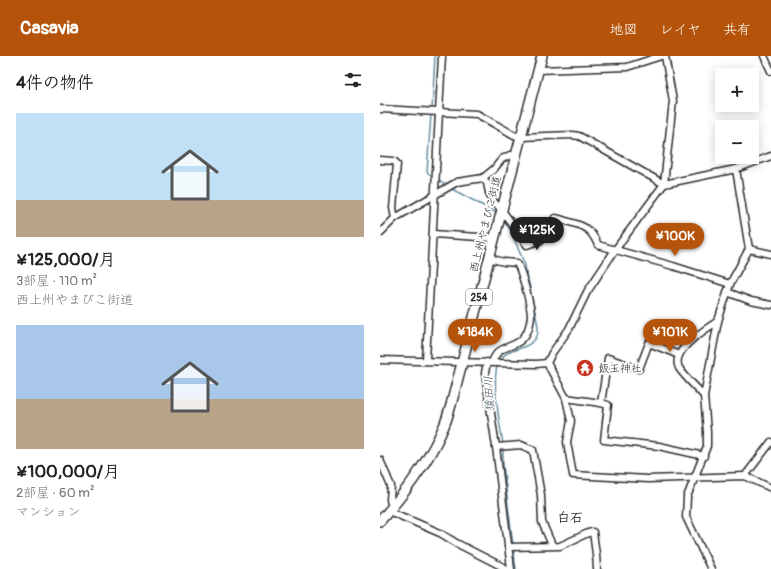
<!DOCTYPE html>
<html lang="ja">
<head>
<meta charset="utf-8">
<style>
	:root { --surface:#fff; --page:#f2f2f2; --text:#222; --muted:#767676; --accent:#b45309 }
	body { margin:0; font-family:Pangolin,"Klee One",sans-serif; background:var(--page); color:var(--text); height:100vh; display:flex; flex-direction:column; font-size:15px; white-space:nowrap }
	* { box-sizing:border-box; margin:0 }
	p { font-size:13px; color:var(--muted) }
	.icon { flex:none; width:22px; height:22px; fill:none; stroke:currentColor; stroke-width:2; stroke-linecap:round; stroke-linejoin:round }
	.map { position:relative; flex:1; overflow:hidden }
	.drawer { display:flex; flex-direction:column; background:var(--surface); width:380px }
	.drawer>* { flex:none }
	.tools { position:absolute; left:335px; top:12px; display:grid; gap:8px }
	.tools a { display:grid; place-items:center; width:44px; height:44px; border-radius:0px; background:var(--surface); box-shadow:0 2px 10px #0003; font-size:20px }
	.price { position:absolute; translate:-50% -34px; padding:0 9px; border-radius:14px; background:var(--accent); color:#fff; font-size:13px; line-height:26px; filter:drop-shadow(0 1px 2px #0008) }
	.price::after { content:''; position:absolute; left:50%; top:24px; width:12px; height:9px; margin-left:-6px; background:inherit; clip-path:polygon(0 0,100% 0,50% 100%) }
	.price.on { background:#222; color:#fff }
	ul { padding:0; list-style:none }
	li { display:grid; align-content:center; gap:8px; height:212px; padding:0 16px }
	li span { display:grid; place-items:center; height:124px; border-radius:0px; color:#555 }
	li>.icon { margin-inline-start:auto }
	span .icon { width:72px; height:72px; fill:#fffc; stroke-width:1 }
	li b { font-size:17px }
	h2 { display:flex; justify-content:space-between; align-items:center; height:48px; padding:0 16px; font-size:17px }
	header { display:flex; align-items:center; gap:24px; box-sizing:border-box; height:56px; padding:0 20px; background:var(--accent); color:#fff }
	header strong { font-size:19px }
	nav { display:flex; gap:22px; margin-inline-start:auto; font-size:14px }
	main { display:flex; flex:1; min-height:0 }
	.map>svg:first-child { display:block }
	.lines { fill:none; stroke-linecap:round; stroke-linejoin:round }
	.stream { stroke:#688ea2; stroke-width:1.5 }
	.minor-casing { stroke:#2b2b2b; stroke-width:9 }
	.highway-casing { stroke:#2b2b2b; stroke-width:12 }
	.minor { stroke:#fff; stroke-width:6 }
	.highway { stroke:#fff; stroke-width:9 }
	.labels { text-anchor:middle; stroke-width:3.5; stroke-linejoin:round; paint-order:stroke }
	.shield { fill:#fff; stroke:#6b6b6b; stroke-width:1 }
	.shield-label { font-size:10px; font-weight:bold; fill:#2b2b2b }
	.street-label { font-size:11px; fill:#2b2b2b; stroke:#fff }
	.poi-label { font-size:11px; fill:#2b2b2b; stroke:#fff; text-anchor:start }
	.water-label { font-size:12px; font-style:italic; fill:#495d66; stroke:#fff }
	.quarter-label { font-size:13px; font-weight:bold; fill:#2b2b2b; stroke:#fff }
</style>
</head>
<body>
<header>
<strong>Casavia</strong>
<nav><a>地図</a><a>レイヤ</a><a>共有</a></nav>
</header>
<main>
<section class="drawer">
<h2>4件の物件<svg class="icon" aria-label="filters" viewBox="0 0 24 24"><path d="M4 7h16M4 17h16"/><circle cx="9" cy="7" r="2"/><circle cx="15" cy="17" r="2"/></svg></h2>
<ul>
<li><span style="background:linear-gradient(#bfe0f5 70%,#b9a48a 0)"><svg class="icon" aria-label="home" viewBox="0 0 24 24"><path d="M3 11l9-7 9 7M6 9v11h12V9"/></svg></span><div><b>¥125,000/月</b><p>3部屋 · 110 m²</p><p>西上州やまびこ街道</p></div></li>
<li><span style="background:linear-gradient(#a9c7e8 60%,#b9a48a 0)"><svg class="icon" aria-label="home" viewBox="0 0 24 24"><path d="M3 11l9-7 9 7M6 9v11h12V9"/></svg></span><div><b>¥100,000/月</b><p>2部屋 · 60 m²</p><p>マンション</p></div></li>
</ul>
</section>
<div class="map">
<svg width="391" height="513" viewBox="0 0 391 513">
	<rect width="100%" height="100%" fill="#fff"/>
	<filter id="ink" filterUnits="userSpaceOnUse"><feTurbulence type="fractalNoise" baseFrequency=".025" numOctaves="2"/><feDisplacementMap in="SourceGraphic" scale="8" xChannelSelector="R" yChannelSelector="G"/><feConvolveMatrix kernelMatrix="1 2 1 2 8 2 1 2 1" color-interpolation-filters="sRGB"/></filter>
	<g filter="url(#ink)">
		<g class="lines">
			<!-- stream -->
			<g class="stream">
				<polyline points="52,54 55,0"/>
				<polyline points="51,58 47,116 53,121"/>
				<polyline points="58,124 67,130"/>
				<polyline points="70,132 115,156"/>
				<path d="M120 305C126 291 150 295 157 280 158 277 158 273 158 270L145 209 130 173 123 165"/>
				<path d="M118 308C111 324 120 369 123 388"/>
				<polyline points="123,392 123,408 133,489"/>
				<polyline points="133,493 136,513"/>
			</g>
			<defs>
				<g id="minor">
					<polyline points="384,0 391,15"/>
					<polyline points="158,14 247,11 281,0"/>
					<polyline points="0,53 97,58 134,79 140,81 192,79 199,80 284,128 356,113 391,100"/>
					<polyline points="0,104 14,105 17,108 13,152 15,162"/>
					<path d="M103 122 107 127 109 137 114 146 121 153 147 189 161 184 175 162 180 163C200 170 209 168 218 189L293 210 350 228"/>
					<polyline points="0,177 15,162 77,126 103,122 114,113 122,103 130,99 135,100"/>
					<polyline points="53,178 114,182"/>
					<polyline points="369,193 391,198"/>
					<path d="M109 202 124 206 137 207C142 216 151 250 151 260 150 270 148 279 140 285 127 294 119 289 112 306"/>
					<polyline points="347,236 371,245 391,249"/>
					<polyline points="0,304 156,308 167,307"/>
					<polyline points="46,304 62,0"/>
					<polyline points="107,306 105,317 116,391 131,513"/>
					<polyline points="167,307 172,297 189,273 207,236 235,194 284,128 293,45 285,0"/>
					<polyline points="167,307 186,342 191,365 187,386 193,419 268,423 365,420 391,432"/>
					<path d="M324 340C317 332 304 320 299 312 290 294 326 273 338 265"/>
					<polyline points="186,342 221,347 228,302 259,313 269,287 299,299"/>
					<polyline points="221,347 228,349 224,384 279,390 324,400"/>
					<polyline points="116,391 141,389 153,394 161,439 162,466 172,489"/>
					<polyline points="0,404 11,430 10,444 12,450"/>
					<polyline points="365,420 391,386"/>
					<polyline points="9,455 60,477 78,488 127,513"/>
					<polyline points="128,491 180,490 208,477 213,476 216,498 217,513"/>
					<polyline points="331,513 306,461 307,441 327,390 327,376 324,340 338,265 350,228 369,193 356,113"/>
				</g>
				<path id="highway" d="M0 465C25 437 50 404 64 370 67 363 69 356 71 349L162 0"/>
			</defs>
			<!-- minor casing -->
			<use href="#minor" class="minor-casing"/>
			<!-- highway casing -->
			<use href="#highway" class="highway-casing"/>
			<!-- minor -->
			<use href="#minor" class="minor"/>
			<!-- highway -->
			<use href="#highway" class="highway"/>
		</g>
	</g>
	<!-- icons -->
	<defs>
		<symbol id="temple-disc" viewBox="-11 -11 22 22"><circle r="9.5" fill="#c8321e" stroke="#fff"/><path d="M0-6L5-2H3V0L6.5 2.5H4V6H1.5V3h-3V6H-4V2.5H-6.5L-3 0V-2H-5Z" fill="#fff"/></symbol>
	</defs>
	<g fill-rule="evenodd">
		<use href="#temple-disc" x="195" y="302" width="20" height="20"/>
	</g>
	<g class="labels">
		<!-- shield labels -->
		<rect class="shield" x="86" y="233" width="26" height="16" rx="3"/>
		<g class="shield-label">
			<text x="99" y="245">254</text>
		</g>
		<!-- street labels -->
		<g class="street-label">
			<text transform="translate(105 168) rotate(-76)" y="4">西上州やまびこ街道</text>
		</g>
		<!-- poi labels -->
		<g class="poi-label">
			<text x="218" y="316">飯玉神社</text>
		</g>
		<!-- water labels -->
		<g class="water-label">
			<text transform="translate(109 338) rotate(-93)" y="4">猿田川</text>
		</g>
		<!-- quarter labels -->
		<g class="quarter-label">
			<text x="190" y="466">白石</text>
		</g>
	</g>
</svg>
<div class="tools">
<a>+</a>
<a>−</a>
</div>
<b class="price on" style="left:157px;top:195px">¥125K</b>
<b class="price" style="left:295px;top:201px">¥100K</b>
<b class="price" style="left:95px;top:297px">¥184K</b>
<b class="price" style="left:290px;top:297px">¥101K</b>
</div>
</main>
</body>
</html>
